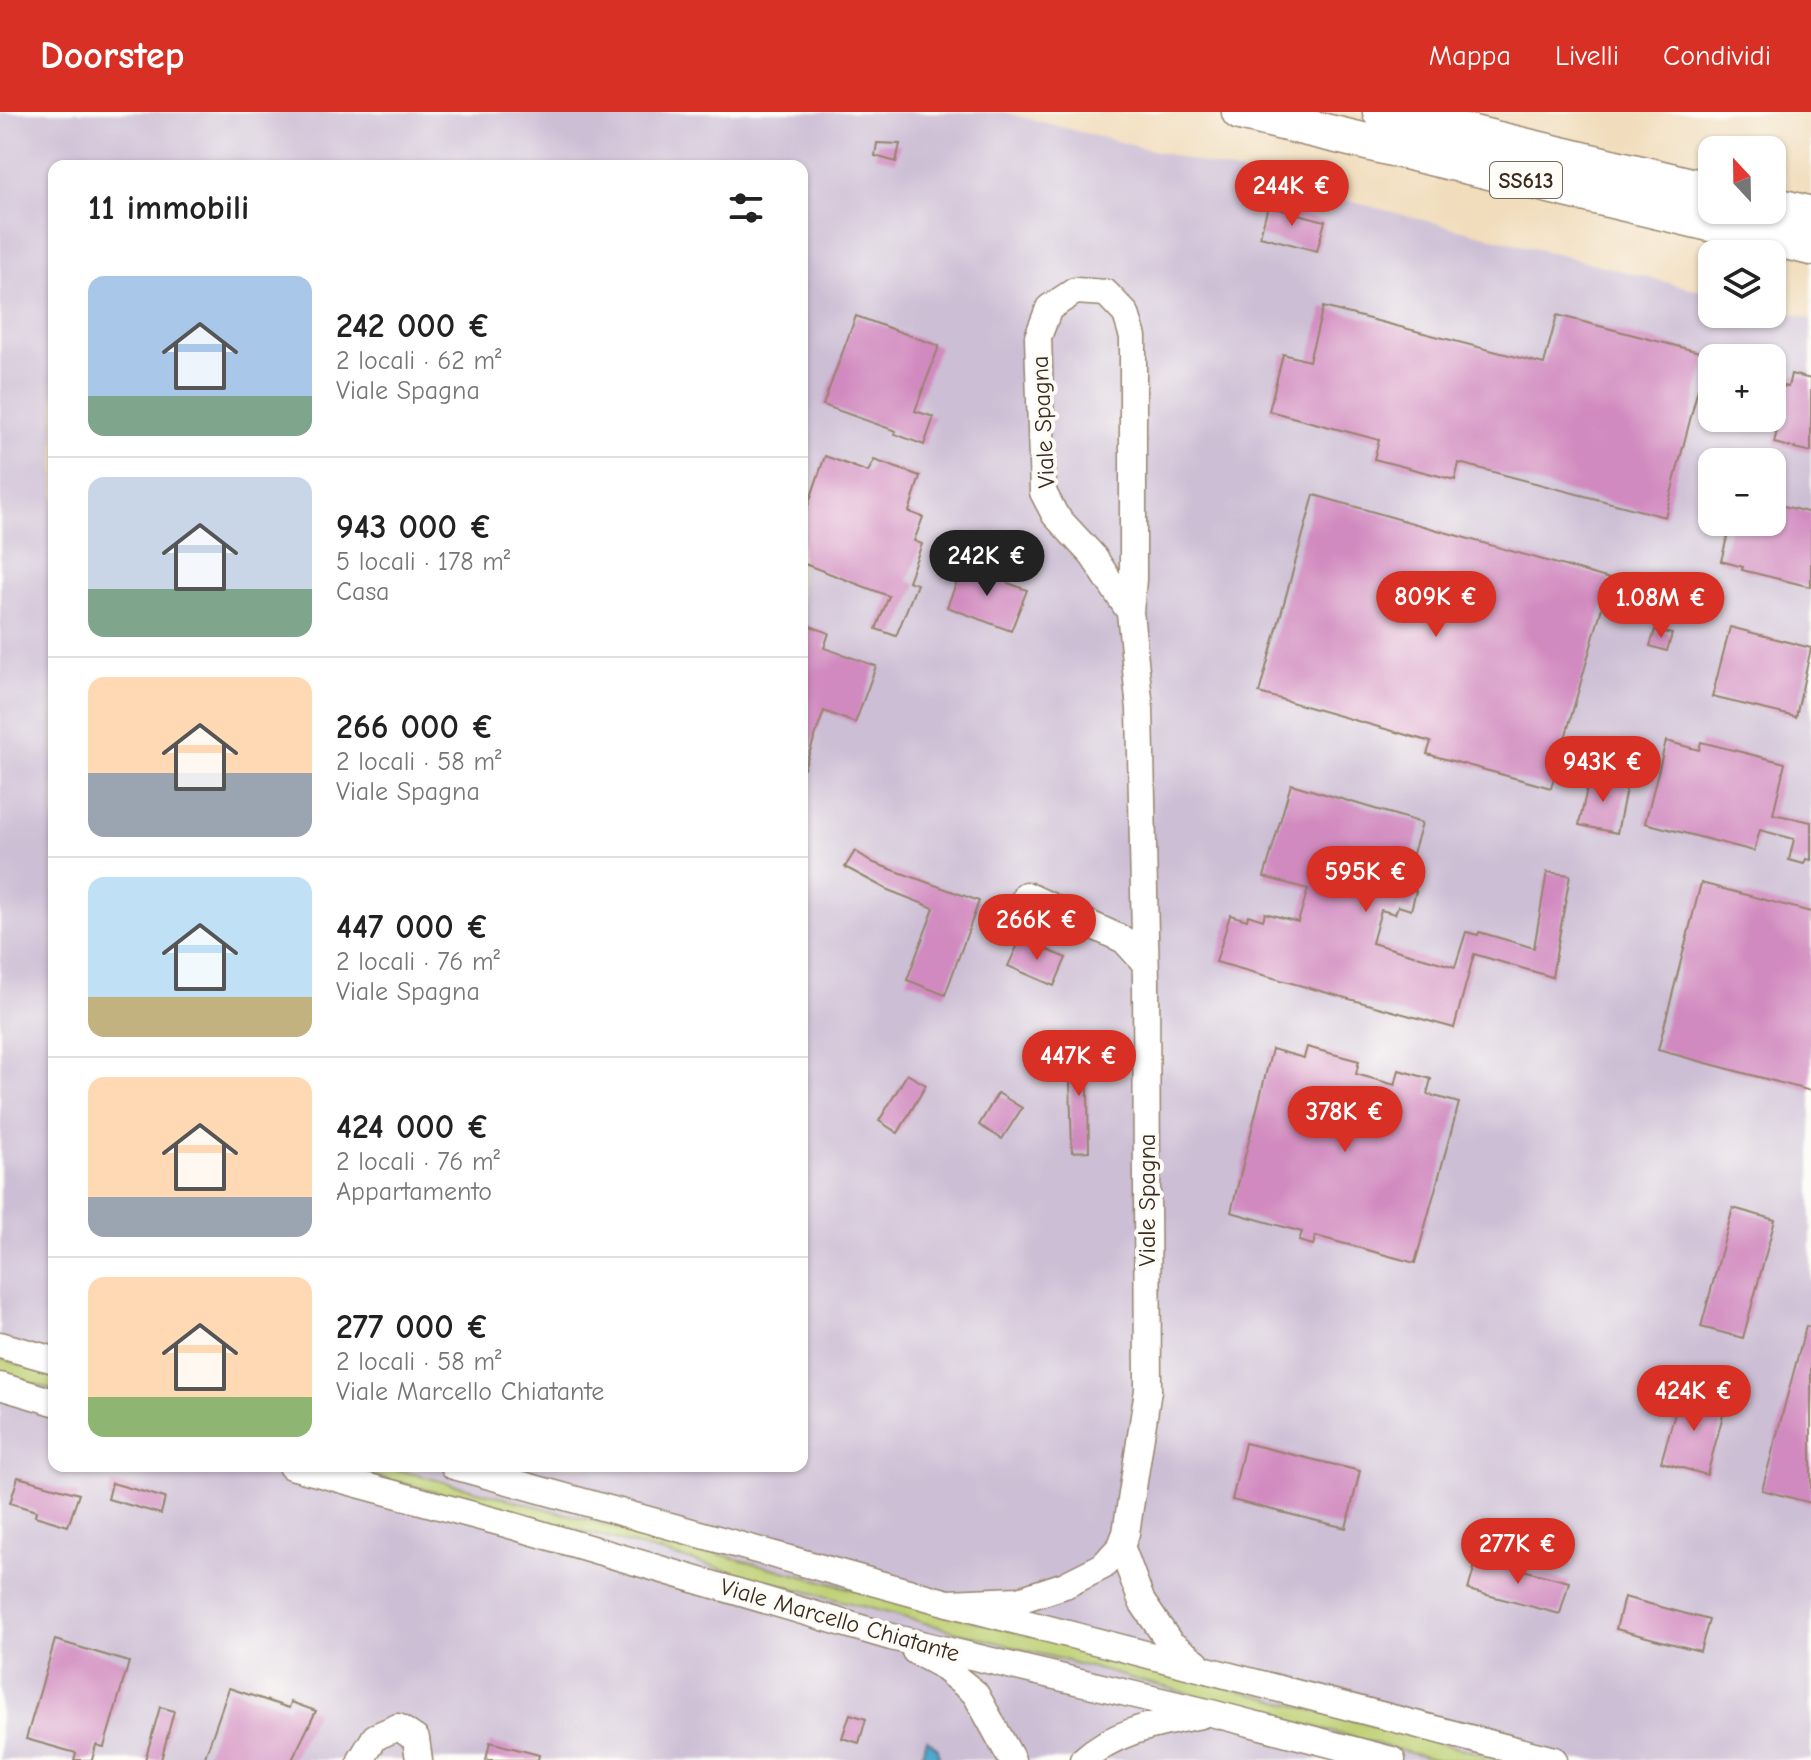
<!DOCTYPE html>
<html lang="it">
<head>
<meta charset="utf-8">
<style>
	:root { --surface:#fff; --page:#f2f2f2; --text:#222; --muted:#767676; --line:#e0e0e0; --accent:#d93025 }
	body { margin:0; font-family:"Comic Neue",sans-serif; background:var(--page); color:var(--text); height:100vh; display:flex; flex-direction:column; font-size:30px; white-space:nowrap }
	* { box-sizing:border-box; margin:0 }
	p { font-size:26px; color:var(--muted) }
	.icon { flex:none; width:44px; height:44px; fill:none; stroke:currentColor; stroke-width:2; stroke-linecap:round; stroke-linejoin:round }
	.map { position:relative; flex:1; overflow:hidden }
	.panel { position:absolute; left:48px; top:48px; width:760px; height:1312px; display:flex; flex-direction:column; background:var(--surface); border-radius:16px; box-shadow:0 2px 6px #0004 }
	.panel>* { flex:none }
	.needle { width:52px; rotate:338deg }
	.controls { position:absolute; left:1698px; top:24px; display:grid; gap:16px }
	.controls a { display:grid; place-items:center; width:88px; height:88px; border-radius:16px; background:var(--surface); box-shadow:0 2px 6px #0004; font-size:40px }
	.price { position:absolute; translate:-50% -68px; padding:0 18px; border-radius:28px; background:var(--accent); color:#fff; font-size:26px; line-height:52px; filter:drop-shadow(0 2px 4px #0008) }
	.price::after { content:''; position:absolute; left:50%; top:48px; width:24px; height:18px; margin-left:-12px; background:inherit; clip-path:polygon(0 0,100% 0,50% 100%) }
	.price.selected { background:#222; color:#fff }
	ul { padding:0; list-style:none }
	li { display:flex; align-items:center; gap:24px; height:200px; padding:0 40px }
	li+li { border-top:2px solid var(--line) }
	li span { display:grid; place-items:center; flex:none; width:224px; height:160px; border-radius:16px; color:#555 }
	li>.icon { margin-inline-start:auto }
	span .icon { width:96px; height:96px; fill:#fffc; stroke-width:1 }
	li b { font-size:34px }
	h2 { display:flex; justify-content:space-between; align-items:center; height:96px; padding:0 40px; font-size:34px }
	header { display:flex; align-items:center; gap:48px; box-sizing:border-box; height:112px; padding:0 40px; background:var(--accent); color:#fff }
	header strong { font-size:38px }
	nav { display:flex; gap:44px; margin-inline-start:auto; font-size:28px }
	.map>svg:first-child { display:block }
	.industrial { fill:#ccbed4; fill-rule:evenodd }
	.green { fill:#bdcf72; stroke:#7c7c48; stroke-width:2 }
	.water { fill:#51a7cd; stroke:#466876; stroke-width:2 }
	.building { fill:#d18abf }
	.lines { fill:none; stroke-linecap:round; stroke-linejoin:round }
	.minor-casing { stroke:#96846d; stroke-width:29 }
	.highway-casing { stroke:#96846d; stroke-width:39 }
	.minor { stroke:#fff; stroke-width:26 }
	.highway { stroke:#fff; stroke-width:36 }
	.labels { text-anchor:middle; stroke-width:8; stroke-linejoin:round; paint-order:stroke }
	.shield { fill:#fdfcf7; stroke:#75695f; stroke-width:2 }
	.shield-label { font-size:22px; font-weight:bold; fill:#3b2a1e }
	.street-label { font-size:24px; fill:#3b2a1e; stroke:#fdfcf7 }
</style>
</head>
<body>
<header>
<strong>Doorstep</strong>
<nav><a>Mappa</a><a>Livelli</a><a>Condividi</a></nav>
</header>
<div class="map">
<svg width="1811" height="1648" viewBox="0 0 1811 1648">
	<rect width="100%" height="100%" fill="#fdfcf7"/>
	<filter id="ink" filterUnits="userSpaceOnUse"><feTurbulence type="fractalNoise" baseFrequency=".0125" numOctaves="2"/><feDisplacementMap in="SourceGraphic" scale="16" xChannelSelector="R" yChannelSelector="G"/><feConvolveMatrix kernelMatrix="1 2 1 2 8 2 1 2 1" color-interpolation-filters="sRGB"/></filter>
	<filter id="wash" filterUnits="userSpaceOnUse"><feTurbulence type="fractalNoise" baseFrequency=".006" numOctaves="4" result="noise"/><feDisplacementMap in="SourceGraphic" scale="32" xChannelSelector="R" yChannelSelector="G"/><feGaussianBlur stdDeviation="1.8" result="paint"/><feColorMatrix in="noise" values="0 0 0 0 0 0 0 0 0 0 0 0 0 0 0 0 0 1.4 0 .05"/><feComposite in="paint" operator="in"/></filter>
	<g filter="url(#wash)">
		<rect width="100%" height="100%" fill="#f1ddbc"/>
		<!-- industrial -->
		<path class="industrial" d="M0 0H1003L1712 182V202H1772V197L1811 207V1648H0ZM54 54H802V1354H54ZM1712 246H1772V306H1712ZM1712 350H1772V410H1712Z"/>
		<!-- green -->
		<g class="green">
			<polygon points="0,1246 54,1263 54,1278 0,1262"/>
			<polygon points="338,1354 383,1354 1504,1648 1437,1648"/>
		</g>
		<!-- water -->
		<polygon class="water" points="927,1627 938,1636 939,1648 920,1648"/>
		<g id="blocks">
			<!-- building -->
			<g class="building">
				<polygon points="877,31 900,32 896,50 875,44"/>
				<polygon points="1268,94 1325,109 1317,139 1260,124"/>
				<polygon points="1323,195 1544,252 1557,203 1707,242 1665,405 1459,351 1455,368 1374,347 1379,328 1269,299 1283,242 1309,249"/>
				<polygon points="856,204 939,234 915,299 934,305 924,333 895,322 896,319 823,293"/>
				<polygon points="1791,262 1811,267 1811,340 1774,331 1779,310 1772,308 1772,272 1788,275"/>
				<polygon points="825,344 868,360 874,348 920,364 909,400 923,405 914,429 922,432 908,469 917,472 896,524 876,517 889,484 802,451 802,411"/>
				<polygon points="1314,383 1610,467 1551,676 1427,642 1431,630 1259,581"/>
				<polygon points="1772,391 1811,401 1811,475 1742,458 1743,455 1721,449 1731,410 1772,410"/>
				<polygon points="963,454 1027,478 1011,519 947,495"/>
				<polygon points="802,511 829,521 824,536 876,554 855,611 824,599 804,656 802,656"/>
				<polygon points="1730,515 1811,536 1796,605 1712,585"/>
				<polygon points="1655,518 1672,522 1667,539 1650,534"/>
				<polygon points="1666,629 1699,638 1701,630 1785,651 1773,702 1811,710 1811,748 1806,747 1804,752 1789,748 1794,727 1760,718 1754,739 1645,711"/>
				<polygon points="1590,663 1627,672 1617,721 1579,713"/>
				<polygon points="1291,672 1422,711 1403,775 1416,779 1411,798 1398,794 1395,802 1381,798 1372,831 1455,855 1466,820 1478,823 1479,820 1534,836 1547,760 1570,763 1552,865 1474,842 1454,916 1216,850 1230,803 1247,808 1248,803 1263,808 1265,801 1298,810 1308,777 1264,765"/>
				<polygon points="855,739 874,751 979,789 945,883 907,868 934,796 888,778 845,755"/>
				<polygon points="1701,771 1811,800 1811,979 1658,938"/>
				<polygon points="1021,826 1066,846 1054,874 1008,854"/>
				<polygon points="1069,932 1087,933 1089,1039 1072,1040"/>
				<polygon points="1307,935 1359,949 1356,962 1395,973 1399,958 1431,967 1427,982 1459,991 1415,1151 1316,1124 1313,1133 1299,1129 1302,1120 1231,1100 1272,937 1304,946"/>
				<polygon points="907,962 926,973 898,1021 879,1009"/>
				<polygon points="998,981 1022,996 1002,1027 979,1013"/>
				<polygon points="1733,1096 1775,1108 1743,1226 1701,1215"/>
				<polygon points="1806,1214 1811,1215 1811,1391 1762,1378"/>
				<polygon points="1681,1280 1726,1292 1707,1363 1661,1350"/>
				<polygon points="1245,1331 1360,1359 1346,1416 1232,1388"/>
				<polygon points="18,1365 79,1382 68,1414 35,1404 36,1399 10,1391"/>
				<polygon points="112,1371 165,1386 161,1402 108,1387"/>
				<polygon points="1477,1446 1569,1470 1560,1502 1468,1478"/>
				<polygon points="1624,1485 1709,1508 1700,1539 1616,1517"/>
				<polygon points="55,1528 129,1550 104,1635 96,1633 92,1648 74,1648 76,1641 26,1627"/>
				<polygon points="229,1576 289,1596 291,1590 316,1599 292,1648 204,1648"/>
				<polygon points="160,1595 174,1599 161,1648 145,1648"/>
				<polygon points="850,1602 866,1607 859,1631 842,1626"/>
				<polygon points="490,1630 539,1643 538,1648 486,1648"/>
			</g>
		</g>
	</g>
	<g filter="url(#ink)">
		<use href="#blocks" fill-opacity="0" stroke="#96846d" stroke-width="2"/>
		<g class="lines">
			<defs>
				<g id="minor">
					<polyline points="1026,783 1124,828 1145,851"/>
					<polyline points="0,1233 54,1248"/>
					<polyline points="0,1274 54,1290"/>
					<polyline points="291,1354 510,1413 891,1525 1211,1601 1392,1648"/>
					<polyline points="454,1354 948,1491 1554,1648"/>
					<polyline points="1121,1434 1142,1490 1170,1531 1196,1550"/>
					<polyline points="948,1491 1019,1488 1065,1473 1103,1454 1121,1434 1126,1421 1148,1278 1146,869 1140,597 1130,500 1133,467 1133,225 1126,202 1106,181 1075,179 1049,196 1038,225 1043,380 1055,403 1093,444 1130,500"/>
					<polyline points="915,1539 939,1552 975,1581 1012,1648"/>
					<polyline points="361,1648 375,1625 398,1615 416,1627 419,1648"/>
					<path d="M1083 1648C1116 1618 1158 1612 1201 1603"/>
				</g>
				<g id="highway">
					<polyline points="1240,0 1811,135"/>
					<polyline points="1381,0 1712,79"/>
					<polyline points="1772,93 1811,103"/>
				</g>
			</defs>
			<!-- minor casing -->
			<use href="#minor" class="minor-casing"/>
			<!-- highway casing -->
			<use href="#highway" class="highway-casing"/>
			<!-- minor -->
			<use href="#minor" class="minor"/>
			<!-- highway -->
			<use href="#highway" class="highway"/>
		</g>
	</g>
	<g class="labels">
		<!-- shield labels -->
		<rect class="shield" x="1490" y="50" width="72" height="36" rx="6"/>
		<g class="shield-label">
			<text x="1526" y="76">SS613</text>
		</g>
		<!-- street labels -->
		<g class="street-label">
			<text transform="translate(1043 310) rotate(-93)" y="8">Viale Spagna</text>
			<text transform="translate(1147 1088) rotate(-90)" y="8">Viale Spagna</text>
			<text transform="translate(840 1508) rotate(16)" y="8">Viale Marcello Chiatante</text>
		</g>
	</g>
</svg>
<div class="controls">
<a><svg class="needle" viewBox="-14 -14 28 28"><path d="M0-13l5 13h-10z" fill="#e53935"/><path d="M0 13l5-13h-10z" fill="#767676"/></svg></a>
<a><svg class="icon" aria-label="layers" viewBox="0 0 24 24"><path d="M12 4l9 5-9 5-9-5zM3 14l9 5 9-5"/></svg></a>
<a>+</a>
<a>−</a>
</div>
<b class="price" style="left:1292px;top:116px">244K €</b>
<b class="price selected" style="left:987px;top:486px">242K €</b>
<b class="price" style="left:1436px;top:527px">809K €</b>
<b class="price" style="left:1661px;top:528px">1.08M €</b>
<b class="price" style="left:1603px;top:692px">943K €</b>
<b class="price" style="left:1366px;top:802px">595K €</b>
<b class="price" style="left:1037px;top:850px">266K €</b>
<b class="price" style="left:1079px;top:986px">447K €</b>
<b class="price" style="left:1345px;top:1042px">378K €</b>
<b class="price" style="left:1694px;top:1321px">424K €</b>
<b class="price" style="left:1518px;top:1474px">277K €</b>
<section class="panel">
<h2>11 immobili<svg class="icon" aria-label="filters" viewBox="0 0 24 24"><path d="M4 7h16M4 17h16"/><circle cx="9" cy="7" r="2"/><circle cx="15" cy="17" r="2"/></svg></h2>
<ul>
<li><span style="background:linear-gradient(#a9c7e8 75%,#7fa58c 0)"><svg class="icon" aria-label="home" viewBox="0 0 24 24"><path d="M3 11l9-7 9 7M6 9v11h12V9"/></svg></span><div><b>242 000 €</b><p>2 locali · 62 m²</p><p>Viale Spagna</p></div></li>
<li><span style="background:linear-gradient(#c9d6e8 70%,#7fa58c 0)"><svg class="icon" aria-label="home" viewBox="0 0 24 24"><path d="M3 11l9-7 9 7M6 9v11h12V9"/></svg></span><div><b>943 000 €</b><p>5 locali · 178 m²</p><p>Casa</p></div></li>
<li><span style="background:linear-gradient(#ffd9b3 60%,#9aa5b1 0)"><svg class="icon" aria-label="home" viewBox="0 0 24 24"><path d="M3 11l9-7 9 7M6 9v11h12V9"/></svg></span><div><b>266 000 €</b><p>2 locali · 58 m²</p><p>Viale Spagna</p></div></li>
<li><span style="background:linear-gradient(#bfe0f5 75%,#c2b280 0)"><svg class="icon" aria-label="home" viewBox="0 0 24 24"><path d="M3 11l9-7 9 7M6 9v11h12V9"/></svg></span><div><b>447 000 €</b><p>2 locali · 76 m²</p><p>Viale Spagna</p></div></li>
<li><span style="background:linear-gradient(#ffd9b3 75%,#9aa5b1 0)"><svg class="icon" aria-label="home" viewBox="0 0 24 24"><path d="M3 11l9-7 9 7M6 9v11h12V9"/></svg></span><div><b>424 000 €</b><p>2 locali · 76 m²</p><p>Appartamento</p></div></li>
<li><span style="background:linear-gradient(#ffd9b3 75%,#8fb573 0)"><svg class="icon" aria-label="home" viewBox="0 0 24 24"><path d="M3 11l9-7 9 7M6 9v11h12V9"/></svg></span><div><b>277 000 €</b><p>2 locali · 58 m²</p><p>Viale Marcello Chiatante</p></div></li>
</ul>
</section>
</div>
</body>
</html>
